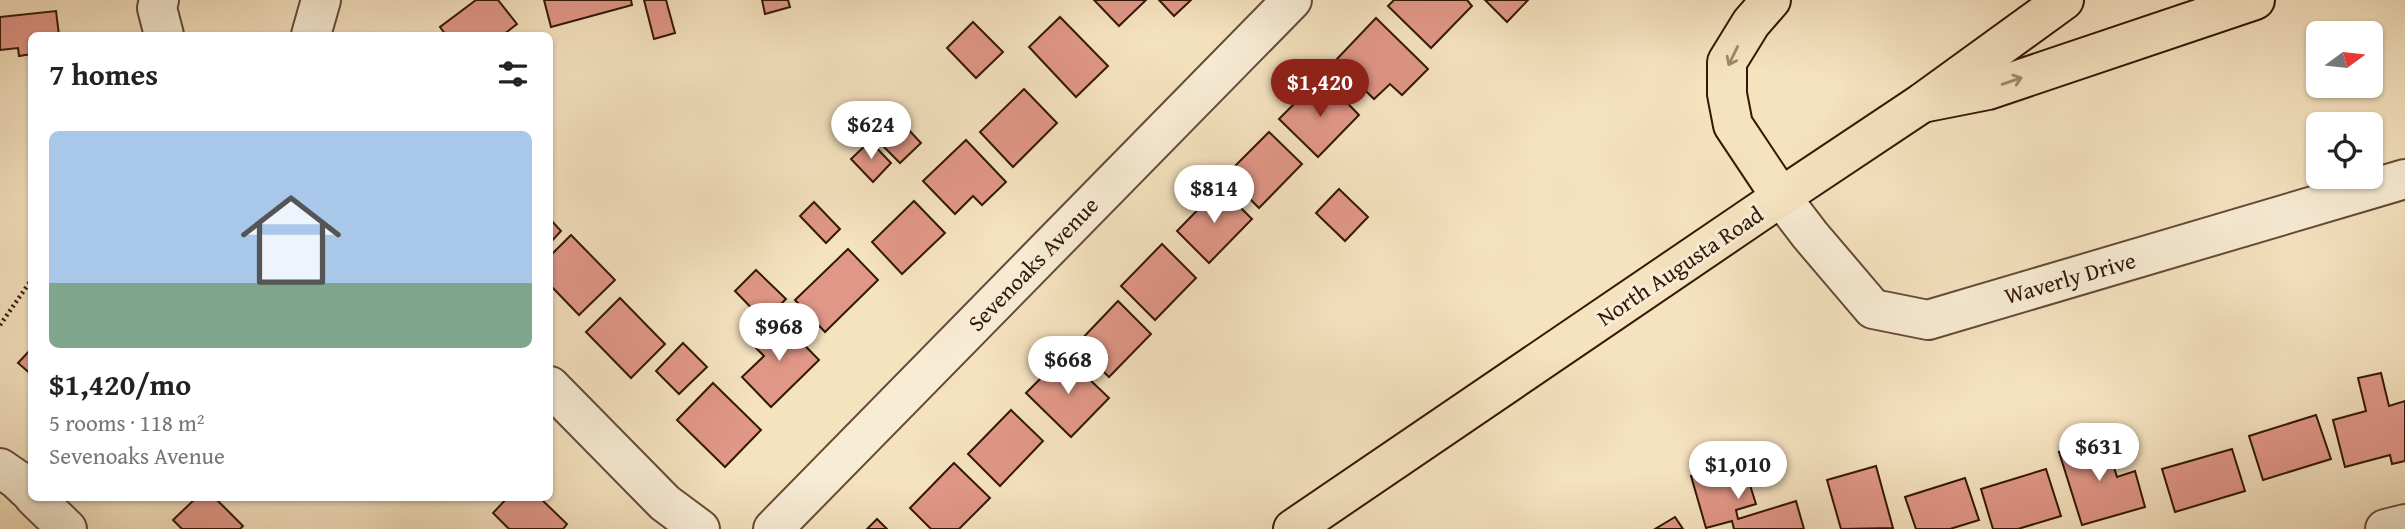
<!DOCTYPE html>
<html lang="en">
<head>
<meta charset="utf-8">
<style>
	:root { --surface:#fff; --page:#f6f6f6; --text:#222; --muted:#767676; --line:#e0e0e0; --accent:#8f2418 }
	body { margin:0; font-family:"Gentium Book Plus",serif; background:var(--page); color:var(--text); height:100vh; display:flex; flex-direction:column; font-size:26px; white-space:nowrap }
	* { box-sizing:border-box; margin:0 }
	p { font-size:23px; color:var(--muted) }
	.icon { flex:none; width:38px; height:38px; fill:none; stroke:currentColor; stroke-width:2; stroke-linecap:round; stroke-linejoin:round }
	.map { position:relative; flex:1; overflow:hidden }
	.side { position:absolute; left:28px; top:32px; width:525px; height:469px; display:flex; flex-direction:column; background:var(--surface); border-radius:10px; box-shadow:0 2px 5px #0004 }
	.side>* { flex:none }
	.needle { width:46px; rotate:75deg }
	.buttons { position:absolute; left:2306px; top:21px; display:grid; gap:14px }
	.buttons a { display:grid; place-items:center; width:77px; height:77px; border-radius:10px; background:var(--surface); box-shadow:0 2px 5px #0004; font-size:35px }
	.price { position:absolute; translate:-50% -60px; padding:0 16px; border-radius:24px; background:#fff; color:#222; font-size:23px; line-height:46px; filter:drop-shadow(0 2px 4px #0008) }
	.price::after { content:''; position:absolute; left:50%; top:42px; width:21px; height:16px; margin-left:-10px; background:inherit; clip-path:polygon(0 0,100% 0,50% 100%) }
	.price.active { background:var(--accent); color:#fff }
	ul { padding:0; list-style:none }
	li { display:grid; align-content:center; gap:14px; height:371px; padding:0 21px }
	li+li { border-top:2px solid var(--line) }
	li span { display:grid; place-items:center; height:217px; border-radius:10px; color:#555 }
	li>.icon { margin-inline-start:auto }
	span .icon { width:126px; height:126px; fill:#fffc; stroke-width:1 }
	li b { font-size:30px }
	h2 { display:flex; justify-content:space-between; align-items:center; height:84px; padding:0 21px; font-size:30px }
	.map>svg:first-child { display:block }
	.building { fill:#e19787; stroke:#331707; stroke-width:2 }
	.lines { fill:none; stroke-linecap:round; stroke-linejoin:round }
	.minor-casing { stroke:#644a35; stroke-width:42 }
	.major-casing { stroke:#331707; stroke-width:42 }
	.highway-casing { stroke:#331707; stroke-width:42 }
	.path { stroke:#331707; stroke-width:4.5; stroke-dasharray:2 3.5; stroke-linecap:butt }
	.minor { stroke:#f8ecd5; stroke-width:38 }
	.major { stroke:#f5e2bf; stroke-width:38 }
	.highway { stroke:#f5e2bf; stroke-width:38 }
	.oneway { stroke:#9e876c }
	.labels { text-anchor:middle; stroke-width:6; stroke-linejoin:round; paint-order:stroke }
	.street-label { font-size:23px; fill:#331707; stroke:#f8ecd5 }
</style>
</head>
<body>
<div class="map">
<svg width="2405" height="529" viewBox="0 0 2405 529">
	<rect width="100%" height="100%" fill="#f5e2bf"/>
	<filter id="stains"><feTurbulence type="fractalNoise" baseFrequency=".00286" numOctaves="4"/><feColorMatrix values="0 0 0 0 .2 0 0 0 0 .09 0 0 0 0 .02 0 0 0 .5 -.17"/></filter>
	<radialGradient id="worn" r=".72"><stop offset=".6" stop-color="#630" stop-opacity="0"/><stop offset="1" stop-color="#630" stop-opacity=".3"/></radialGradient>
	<!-- building -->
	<g class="building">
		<polygon points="476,0 498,0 517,24 503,35 446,35 440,27"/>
		<polygon points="544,0 631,0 632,5 551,27"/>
		<polygon points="644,0 666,0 675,33 654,39"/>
		<polygon points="762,0 788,0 790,7 765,14"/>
		<polygon points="1094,0 1146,0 1119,26"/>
		<polygon points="1159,0 1191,0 1174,16"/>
		<polygon points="1394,0 1467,0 1472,6 1431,48 1388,6"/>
		<polygon points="1485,0 1528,0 1507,22"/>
		<polygon points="56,11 59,35 32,35 32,54 19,56 18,48 0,50 0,17"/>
		<polygon points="1060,17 1108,66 1076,97 1029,47"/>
		<polygon points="1376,18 1428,69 1402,95 1390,84 1374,99 1335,61"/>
		<polygon points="973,22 1003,52 976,78 947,48"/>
		<polygon points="1328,83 1359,115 1318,157 1279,119 1304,94 1311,101"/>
		<polygon points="1024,89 1057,123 1013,167 980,132"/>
		<polygon points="891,111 921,143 900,163 869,132"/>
		<polygon points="1269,132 1302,164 1259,208 1226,175"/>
		<polygon points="966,140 1006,182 982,205 973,196 955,214 923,181"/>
		<polygon points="870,141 891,163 873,182 851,159"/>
		<polygon points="1220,187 1252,219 1209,263 1177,231"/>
		<polygon points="1339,189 1368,217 1345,241 1316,213"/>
		<polygon points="914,201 945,233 902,274 872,242"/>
		<polygon points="814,202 840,229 826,243 800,216"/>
		<polygon points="550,219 561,231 550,243"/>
		<polygon points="571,235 615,280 579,315 550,285 550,256"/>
		<polygon points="1162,244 1196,278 1155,320 1121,286"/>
		<polygon points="848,249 878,280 825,332 795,300"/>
		<polygon points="756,270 786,299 764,321 735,291"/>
		<polygon points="620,298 665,344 631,378 586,332"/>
		<polygon points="1118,301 1151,334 1109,377 1076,345"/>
		<polygon points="778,318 819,360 771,407 742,377 764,356 752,344"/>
		<polygon points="683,343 707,367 679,394 656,371"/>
		<polygon points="32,348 32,375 18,363"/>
		<polygon points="1064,355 1109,398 1071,437 1026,393"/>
		<polygon points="2381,373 2389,406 2405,401 2405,461 2392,464 2390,455 2345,467 2333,420 2366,411 2358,378"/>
		<polygon points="713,383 761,430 725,467 677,420"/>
		<polygon points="1011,410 1043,441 1000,486 968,454"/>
		<polygon points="2316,415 2331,459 2263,480 2249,436"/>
		<polygon points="2105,438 2117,477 2135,471 2145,507 2082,525 2059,452"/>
		<polygon points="2232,449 2245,491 2175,512 2162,469"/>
		<polygon points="1742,460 1756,504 1736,510 1738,519 1796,501 1804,529 1734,529 1732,521 1706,528 1691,476"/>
		<polygon points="954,463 990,498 959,529 931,529 910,508"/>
		<polygon points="1876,466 1893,528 1841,529 1827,480"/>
		<polygon points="2046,469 2061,516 2018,529 1993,529 1981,489"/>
		<polygon points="1965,478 1979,520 1950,529 1916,529 1905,497"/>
		<polygon points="197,497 214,497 243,526 240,529 182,529 173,520"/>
		<polygon points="508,497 539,497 567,524 563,529 509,529 493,513"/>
		<polygon points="1675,517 1683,529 1655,529"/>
		<polygon points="877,519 887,529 867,529"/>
	</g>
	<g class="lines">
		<defs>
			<g id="minor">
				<polyline points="159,0 157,8 164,35"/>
				<polyline points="311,35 321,0"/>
				<polyline points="1781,197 1810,235 1873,309 1928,320 2405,179"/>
				<polyline points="550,386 665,503 700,529"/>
				<polyline points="0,468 16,479 32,494"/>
				<polyline points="34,497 67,529"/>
				<polyline points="773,529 1292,0"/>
				<polyline points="2385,529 2405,524"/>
			</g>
			<polyline id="major" points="1293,529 1781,197 1922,103 2064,0"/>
			<g id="highway">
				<polyline points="1771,0 1751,23 1727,62 1727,94 1733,125 1781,197"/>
				<polyline points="1922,103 1988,90 2255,0"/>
			</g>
		</defs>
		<!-- minor casing -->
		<use href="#minor" class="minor-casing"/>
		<!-- major casing -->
		<use href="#major" class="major-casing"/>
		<!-- highway casing -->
		<use href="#highway" class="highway-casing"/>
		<!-- path -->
		<polyline class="path" points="0,325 32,279"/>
		<!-- minor -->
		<use href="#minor" class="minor"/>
		<!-- major -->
		<use href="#major" class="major"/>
		<!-- highway -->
		<use href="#highway" class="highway"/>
	</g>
	<!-- one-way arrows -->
	<defs><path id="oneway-shaft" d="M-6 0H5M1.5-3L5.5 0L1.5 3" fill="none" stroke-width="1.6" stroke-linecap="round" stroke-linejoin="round" transform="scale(1.75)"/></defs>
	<g class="oneway">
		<use href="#oneway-shaft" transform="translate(1733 56) rotate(116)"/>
		<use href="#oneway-shaft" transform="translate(2012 81) rotate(-19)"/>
	</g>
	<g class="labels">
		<!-- street labels -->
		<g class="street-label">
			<text transform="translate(1033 264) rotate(-46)" y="8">Sevenoaks Avenue</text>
			<text transform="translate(1680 266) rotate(-34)" y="8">North Augusta Road</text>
			<text transform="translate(2070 278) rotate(-16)" y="8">Waverly Drive</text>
		</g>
	</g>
	<rect width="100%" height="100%" filter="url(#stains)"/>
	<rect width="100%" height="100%" fill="url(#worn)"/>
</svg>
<div class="buttons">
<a><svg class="needle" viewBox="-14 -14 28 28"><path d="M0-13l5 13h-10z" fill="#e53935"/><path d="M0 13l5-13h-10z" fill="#767676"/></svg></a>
<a><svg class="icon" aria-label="locate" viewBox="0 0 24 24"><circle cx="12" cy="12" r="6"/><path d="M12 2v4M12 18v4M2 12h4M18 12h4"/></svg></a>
</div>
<b class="price active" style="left:1320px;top:119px">$1,420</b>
<b class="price" style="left:871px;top:161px">$624</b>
<b class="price" style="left:1214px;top:225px">$814</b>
<b class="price" style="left:779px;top:363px">$968</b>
<b class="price" style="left:1068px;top:396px">$668</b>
<b class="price" style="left:2099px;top:483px">$631</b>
<b class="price" style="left:1738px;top:501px">$1,010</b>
<section class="side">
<h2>7 homes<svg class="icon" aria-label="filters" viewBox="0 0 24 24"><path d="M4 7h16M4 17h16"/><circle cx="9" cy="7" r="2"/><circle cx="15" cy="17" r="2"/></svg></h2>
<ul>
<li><span style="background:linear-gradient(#a9c7e8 70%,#7fa58c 0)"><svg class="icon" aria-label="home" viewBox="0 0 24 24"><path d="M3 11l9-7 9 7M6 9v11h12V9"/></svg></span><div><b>$1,420/mo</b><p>5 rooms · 118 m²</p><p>Sevenoaks Avenue</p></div></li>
</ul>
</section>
</div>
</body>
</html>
